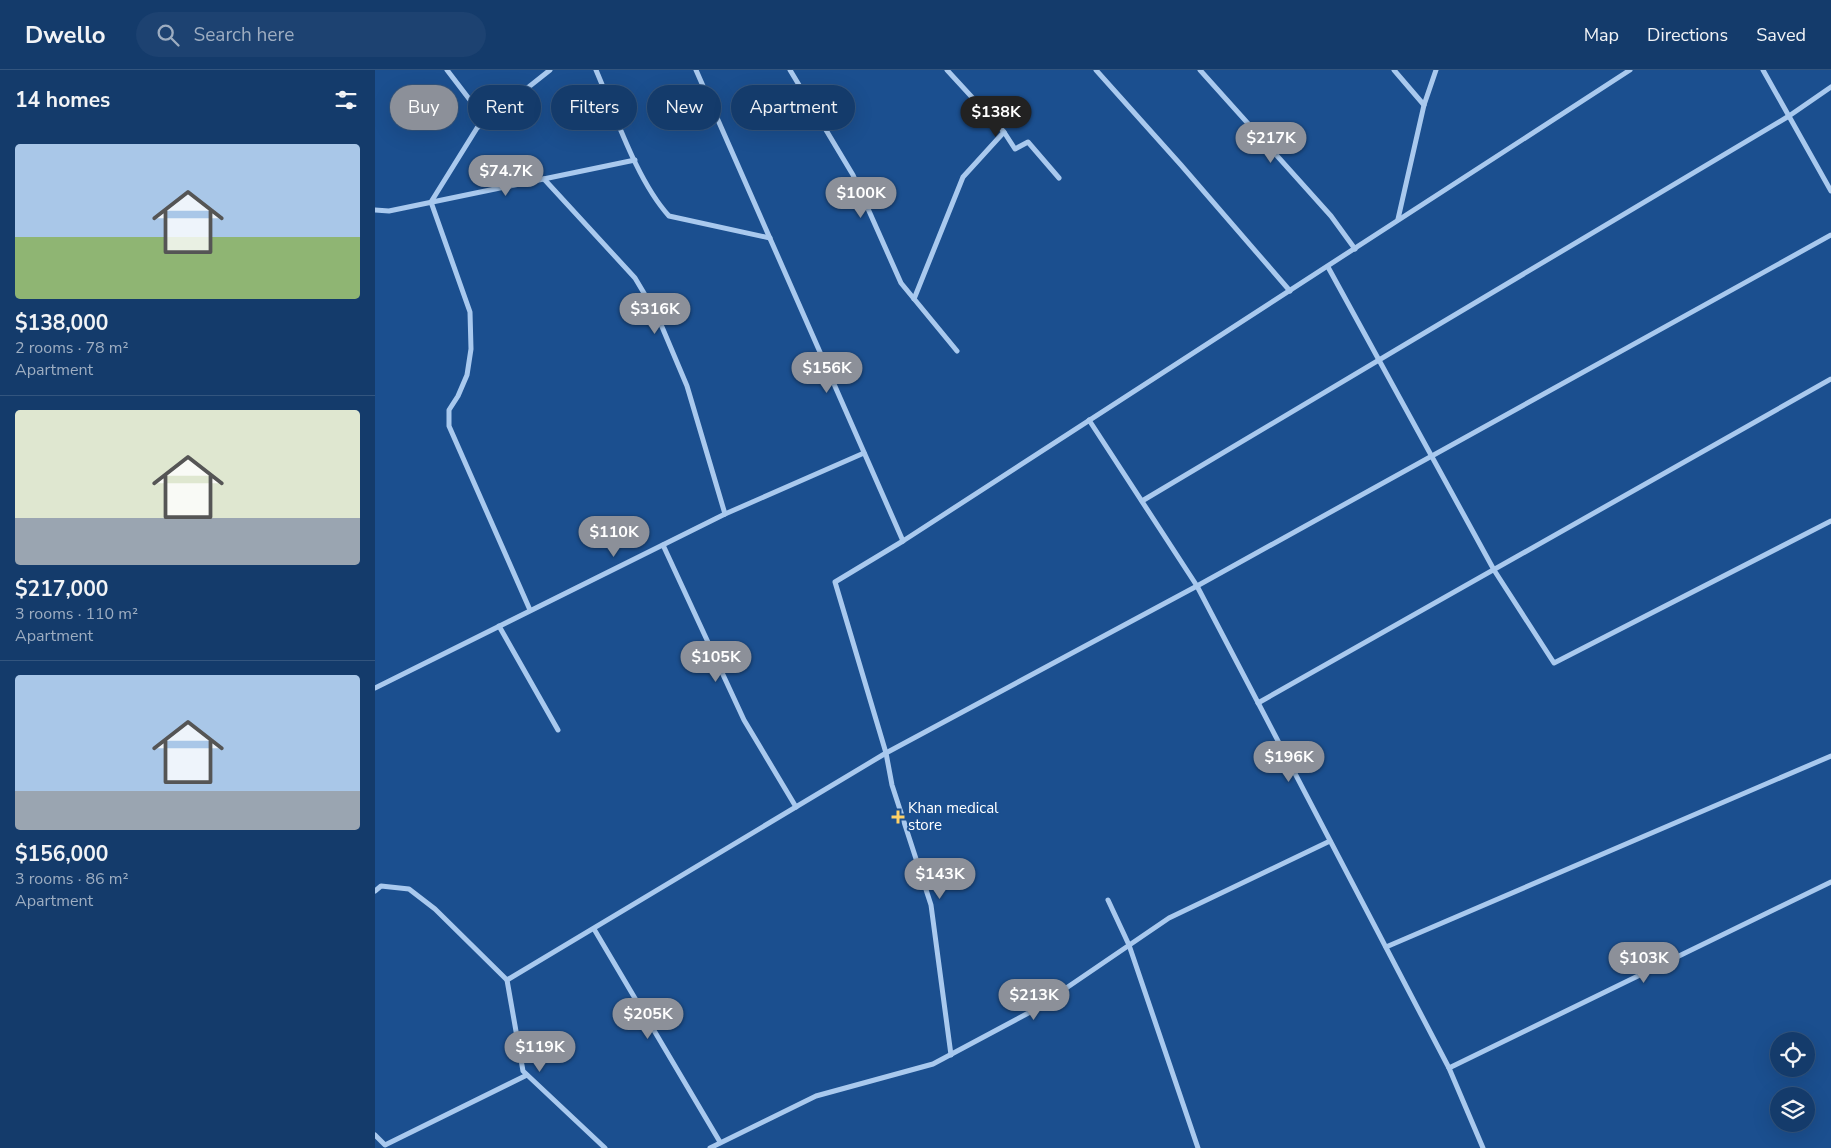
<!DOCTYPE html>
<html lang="en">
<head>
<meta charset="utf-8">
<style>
	:root { --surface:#143b6b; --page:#1d4271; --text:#f1f3f6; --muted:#9dadc1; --line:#33557e; --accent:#8c9099 }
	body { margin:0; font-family:"Nunito Sans",sans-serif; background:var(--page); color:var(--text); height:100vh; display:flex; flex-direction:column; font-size:19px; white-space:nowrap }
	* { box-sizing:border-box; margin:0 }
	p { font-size:16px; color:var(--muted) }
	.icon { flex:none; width:28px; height:28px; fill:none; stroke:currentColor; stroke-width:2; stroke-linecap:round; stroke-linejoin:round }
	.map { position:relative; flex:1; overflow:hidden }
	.sheet { display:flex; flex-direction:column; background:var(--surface); width:375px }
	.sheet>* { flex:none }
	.hud { position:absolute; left:15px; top:15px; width:475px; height:45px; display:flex; gap:10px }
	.fabs { position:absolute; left:1395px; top:962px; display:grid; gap:10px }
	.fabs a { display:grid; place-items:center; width:45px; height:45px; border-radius:50%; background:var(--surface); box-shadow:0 5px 20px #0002,0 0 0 1px var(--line); font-size:25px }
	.price { position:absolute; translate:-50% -42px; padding:0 11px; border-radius:18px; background:var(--accent); color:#fff; font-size:16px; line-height:32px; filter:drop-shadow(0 1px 2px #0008) }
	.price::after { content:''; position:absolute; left:50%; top:30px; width:15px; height:11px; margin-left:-8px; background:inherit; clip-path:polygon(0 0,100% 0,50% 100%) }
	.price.current { background:#222; color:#fff }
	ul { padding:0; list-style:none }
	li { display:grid; align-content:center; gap:10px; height:265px; padding:0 15px }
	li+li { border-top:1px solid var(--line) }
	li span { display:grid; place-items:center; height:155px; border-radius:5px; color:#555 }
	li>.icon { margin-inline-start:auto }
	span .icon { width:90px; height:90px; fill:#fffc; stroke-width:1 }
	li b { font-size:21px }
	h2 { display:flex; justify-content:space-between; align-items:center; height:60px; padding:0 15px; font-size:21px }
	.tag { padding:0 18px; border-radius:22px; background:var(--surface); box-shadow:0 5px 20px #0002,0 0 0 1px var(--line); font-size:18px; line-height:45px }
	.tag.current { background:var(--accent); color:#fff }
	header { display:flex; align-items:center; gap:30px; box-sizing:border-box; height:70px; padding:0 25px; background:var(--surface); border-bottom:1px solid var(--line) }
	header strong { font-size:24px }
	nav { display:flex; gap:28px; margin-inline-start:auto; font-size:18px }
	.search { width:350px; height:45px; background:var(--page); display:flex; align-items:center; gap:12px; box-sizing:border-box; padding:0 18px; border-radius:28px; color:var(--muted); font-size:19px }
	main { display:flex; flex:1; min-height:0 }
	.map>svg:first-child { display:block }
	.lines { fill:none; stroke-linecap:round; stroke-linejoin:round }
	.street { stroke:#a9c9ee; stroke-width:5 }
	.poi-dot { fill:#ffd166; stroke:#1b4f8f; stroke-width:2 }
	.labels { text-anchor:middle; stroke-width:4; stroke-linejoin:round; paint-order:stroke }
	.poi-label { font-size:15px; fill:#fff; stroke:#1b4f8f; text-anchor:start }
</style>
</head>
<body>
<header>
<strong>Dwello</strong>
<div class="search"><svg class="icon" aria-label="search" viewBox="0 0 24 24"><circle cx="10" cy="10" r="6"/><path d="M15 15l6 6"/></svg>Search here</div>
<nav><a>Map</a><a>Directions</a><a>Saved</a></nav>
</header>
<main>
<section class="sheet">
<h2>14 homes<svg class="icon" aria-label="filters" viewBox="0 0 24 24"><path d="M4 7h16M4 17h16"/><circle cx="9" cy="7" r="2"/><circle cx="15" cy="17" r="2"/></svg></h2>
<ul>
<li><span style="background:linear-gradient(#a9c7e8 60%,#8fb573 0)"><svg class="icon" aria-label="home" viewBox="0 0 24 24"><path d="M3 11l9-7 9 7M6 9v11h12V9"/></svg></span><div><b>$138,000</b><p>2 rooms · 78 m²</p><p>Apartment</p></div></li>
<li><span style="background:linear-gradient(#dfe7d0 70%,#9aa5b1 0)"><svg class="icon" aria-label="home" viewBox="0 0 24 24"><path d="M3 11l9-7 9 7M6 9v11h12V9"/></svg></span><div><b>$217,000</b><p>3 rooms · 110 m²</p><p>Apartment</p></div></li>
<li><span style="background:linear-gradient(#a9c7e8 75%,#9aa5b1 0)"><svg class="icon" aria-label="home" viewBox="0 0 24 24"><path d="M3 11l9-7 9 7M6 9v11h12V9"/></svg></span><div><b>$156,000</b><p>3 rooms · 86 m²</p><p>Apartment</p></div></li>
</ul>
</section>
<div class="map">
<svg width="1456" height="1078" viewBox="0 0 1456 1078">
	<rect width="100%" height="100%" fill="#1b4f8f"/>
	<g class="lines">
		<!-- street -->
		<g class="street">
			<polyline points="72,0 111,51"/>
			<path d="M221 0C240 44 262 111 294 146L395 168"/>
			<polyline points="321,0 528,471"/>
			<polyline points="415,0 478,105 526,213 582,281"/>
			<polyline points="572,0 629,62 640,79 653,72 684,108"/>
			<polyline points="721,0 806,95 915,221"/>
			<polyline points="825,0 956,146 980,179"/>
			<polyline points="1019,0 1049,35"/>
			<polyline points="1388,0 1456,121"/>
			<polyline points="169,109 260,208 282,245 312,316 350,444"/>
			<polyline points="0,140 14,141 260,90"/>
			<polyline points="1023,149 1049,35 1061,0"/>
			<polyline points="953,197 1119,500 1179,593 1456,451"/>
			<polyline points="539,229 588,107 629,62"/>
			<polyline points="714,350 822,516 1074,998 1108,1078"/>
			<polyline points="767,431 1414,46 1456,17"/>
			<polyline points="288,475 369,650 421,737"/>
			<polyline points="155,540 74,356 74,340 83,326 92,305 96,279 95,242 56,132 102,58 175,0"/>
			<polyline points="124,556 183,660"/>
			<polyline points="0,618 350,444 489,383"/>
			<polyline points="883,633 1456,309"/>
			<polyline points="0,821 6,816 34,819 60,839 132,910 511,683 822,516 1456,165"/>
			<polyline points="733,830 754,875 823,1078"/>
			<polyline points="219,859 345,1072"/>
			<polyline points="1011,877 1456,686"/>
			<polyline points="132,910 148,1001 230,1078"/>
			<polyline points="576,985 556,835 517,715 511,683 460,512 528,471 1255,0"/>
			<polyline points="1074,998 1456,812"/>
			<polyline points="0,1065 10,1075 152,1005"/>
			<polyline points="335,1078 441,1026 558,994 659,940 794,848 955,771"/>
		</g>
	</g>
	<!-- markers -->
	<path class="poi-dot" d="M520.5 739.5h5v5h5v5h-5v5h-5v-5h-5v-5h5z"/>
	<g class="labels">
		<!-- poi labels -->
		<g class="poi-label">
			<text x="533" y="743">Khan medical<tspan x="533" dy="17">store</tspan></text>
		</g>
	</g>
</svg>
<div class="fabs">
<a><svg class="icon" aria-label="locate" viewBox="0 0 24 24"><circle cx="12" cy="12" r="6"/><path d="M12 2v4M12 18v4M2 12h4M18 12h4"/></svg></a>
<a><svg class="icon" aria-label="layers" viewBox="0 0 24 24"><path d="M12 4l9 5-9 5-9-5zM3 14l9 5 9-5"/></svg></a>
</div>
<b class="price current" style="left:621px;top:68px">$138K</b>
<b class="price" style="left:896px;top:94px">$217K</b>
<b class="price" style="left:131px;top:127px">$74.7K</b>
<b class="price" style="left:486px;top:149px">$100K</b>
<b class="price" style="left:280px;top:265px">$316K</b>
<b class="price" style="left:452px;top:324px">$156K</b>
<b class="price" style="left:239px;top:488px">$110K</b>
<b class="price" style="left:341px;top:613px">$105K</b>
<b class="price" style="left:914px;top:713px">$196K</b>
<b class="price" style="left:565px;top:830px">$143K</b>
<b class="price" style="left:1269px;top:914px">$103K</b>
<b class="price" style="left:659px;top:951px">$213K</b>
<b class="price" style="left:273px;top:970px">$205K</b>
<b class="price" style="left:165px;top:1003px">$119K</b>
<div class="hud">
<a class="tag current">Buy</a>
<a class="tag">Rent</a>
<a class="tag">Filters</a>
<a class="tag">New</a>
<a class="tag">Apartment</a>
</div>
</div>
</main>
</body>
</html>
